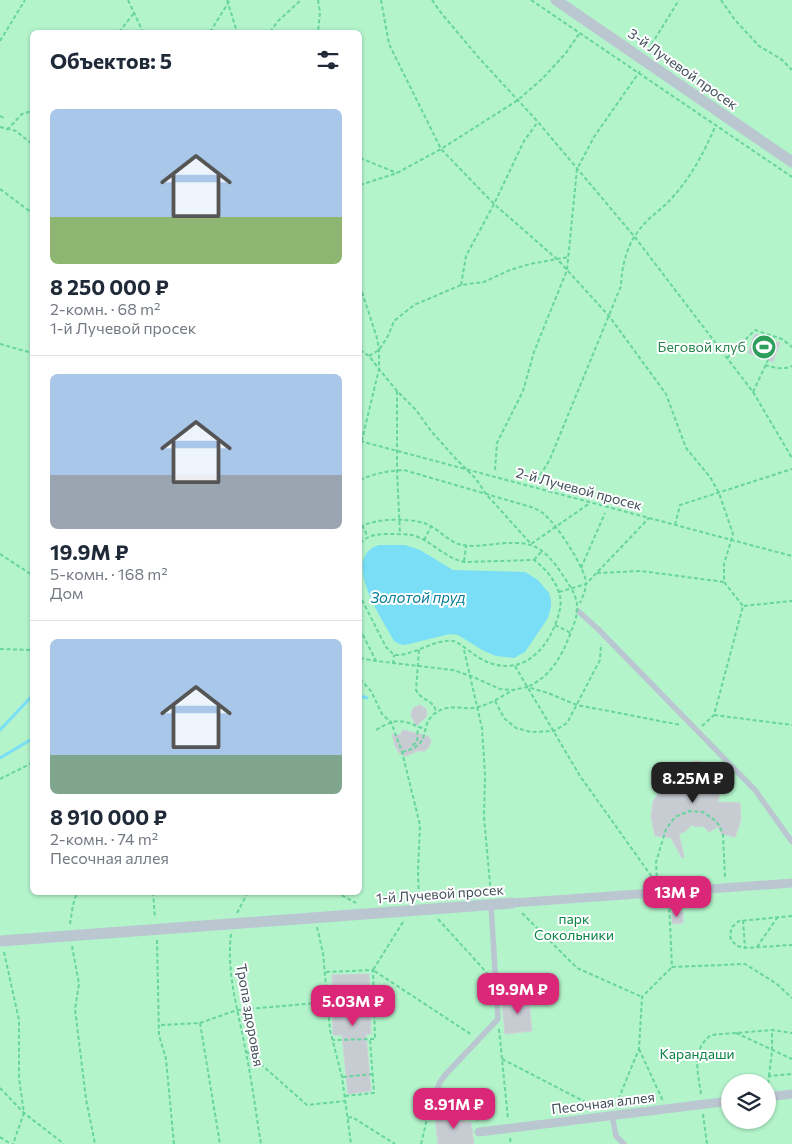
<!DOCTYPE html>
<html lang="ru">
<head>
<meta charset="utf-8">
<style>
	:root { --surface:#fff; --page:#f6f6f7; --text:#1f2937; --muted:#747a83; --line:#e0e1e3; --accent:#db2777 }
	body { margin:0; font-family:Commissioner,sans-serif; background:var(--page); color:var(--text); height:100vh; display:flex; flex-direction:column; font-size:19px; white-space:nowrap }
	* { box-sizing:border-box; margin:0 }
	p { font-size:16px; color:var(--muted) }
	.icon { flex:none; width:28px; height:28px; fill:none; stroke:currentColor; stroke-width:2; stroke-linecap:round; stroke-linejoin:round }
	.map { position:relative; flex:1; overflow:hidden }
	.side { position:absolute; left:30px; top:30px; width:332px; height:865px; display:flex; flex-direction:column; background:var(--surface); border-radius:8px; box-shadow:0 1px 4px #0004 }
	.side>* { flex:none }
	.controls { position:absolute; left:721px; top:1074px; display:grid; gap:10px }
	.controls a { display:grid; place-items:center; width:55px; height:55px; border-radius:50%; background:var(--surface); box-shadow:0 1px 4px #0004; font-size:25px }
	.price { position:absolute; translate:-50% -42px; padding:0 11px; border-radius:10px; background:var(--accent); color:#fff; font-size:16px; line-height:32px; filter:drop-shadow(0 1px 2px #0008) }
	.price::after { content:''; position:absolute; left:50%; top:30px; width:15px; height:11px; margin-left:-8px; background:inherit; clip-path:polygon(0 0,100% 0,50% 100%) }
	.price.on { background:#222; color:#fff }
	ul { padding:0; list-style:none }
	li { display:grid; align-content:center; gap:10px; height:265px; padding:0 20px }
	li+li { border-top:1px solid var(--line) }
	li span { display:grid; place-items:center; height:155px; border-radius:8px; color:#555 }
	li>.icon { margin-inline-start:auto }
	span .icon { width:90px; height:90px; fill:#fffc; stroke-width:1 }
	li b { font-size:21px }
	h2 { display:flex; justify-content:space-between; align-items:center; height:60px; padding:0 20px; font-size:21px }
	.map>svg:first-child { display:block }
	.green { fill:#b3f4cb; fill-rule:evenodd }
	.water { fill:#7adff6 }
	.lines { fill:none; stroke-linecap:round; stroke-linejoin:round }
	.stream { stroke:#7adff6; stroke-width:3 }
	.building { fill:#c7cbd2; stroke:#cfd2d9 }
	.path { stroke:#67d59d; stroke-width:2; stroke-dasharray:4 2.5; stroke-linecap:butt }
	.service { stroke:#bac7d1; stroke-width:5.5 }
	.pedestrian { stroke:#bac7d1; stroke-width:9 }
	.minor { stroke:#bac7d1; stroke-width:11 }
	.path-bridge { stroke:#67d59d; stroke-width:2; stroke-dasharray:4 2.5; stroke-linecap:butt }
	.labels { text-anchor:middle; stroke-width:4; stroke-linejoin:round; paint-order:stroke }
	.street-label { font-size:14px; fill:#42505b; stroke:#fff }
	.leisure-label { font-size:14px; fill:#27864d; stroke:#fff; text-anchor:end }
	.park-label { font-size:14px; fill:#0b8445; stroke:#fff }
	.water-label { font-size:15px; font-style:italic; fill:#037c98; stroke:#fff }
</style>
</head>
<body>
<div class="map">
<svg width="792" height="1144" viewBox="0 0 792 1144">
	<rect width="100%" height="100%" fill="#efebeb"/>
	<!-- green -->
	<path class="green" d="M0 0H792V1144H0ZM32 32H360V892H32ZM730 1082H768V1120H730Z"/>
	<!-- water -->
	<path class="water" d="M379 545H405L420 550 453 570 525 572 538 580 549 593 551 601V607L548 618 525 652 514 658 496 656 482 650 458 635 450 634 405 645 399 644 394 641C383 620 339 557 379 545Z"/>
	<g class="lines">
		<!-- stream -->
		<g class="stream">
			<polyline points="360,696 367,698"/>
			<polyline points="0,730 32,696"/>
			<polyline points="0,758 32,739"/>
		</g>
	</g>
	<!-- building -->
	<g class="building">
		<polygon points="755,334 780,343 773,362 748,353"/>
		<polygon points="420,705 426,709 427,716 416,726 411,715 412,711 413,708"/>
		<polygon points="403,730 428,736 431,740 429,747 425,751 417,751 407,756 400,754 395,746 392,734 400,735"/>
		<polygon points="696,761 708,763 718,771 722,782 718,802 740,803 741,820 735,837 721,834 718,827 709,832 703,826 696,827 691,825 686,831 679,834 684,857 682,858 671,838 655,836 651,817 653,802 666,778 674,771 682,765"/>
		<polygon points="672,912 683,912 683,923 672,924"/>
		<polygon points="369,974 371,1034 366,1034 371,1091 348,1094 342,1035 333,1035 332,975"/>
		<polygon points="528,992 532,1031 505,1034 502,1003 515,1002 514,994"/>
		<polygon points="464,1113 465,1122 471,1122 474,1144 438,1144 435,1116"/>
	</g>
	<g class="lines">
		<!-- path -->
		<g class="path">
			<polyline points="128,0 143,32"/>
			<polyline points="227,0 237,32"/>
			<polyline points="318,0 320,12 318,32"/>
			<polyline points="381,0 389,44 441,149 494,204 558,260 609,316 666,394 686,448 710,477 719,493 733,534 724,564 724,582 743,606"/>
			<polyline points="432,0 442,14 479,58 538,122 634,236 753,392 792,458"/>
			<polyline points="531,0 792,177"/>
			<polyline points="721,0 735,20 759,46 781,59 792,70"/>
			<polyline points="119,32 134,13"/>
			<polyline points="210,32 230,0"/>
			<polyline points="270,32 278,21 301,0"/>
			<polyline points="0,41 25,0"/>
			<polyline points="648,50 679,0"/>
			<polyline points="0,116 4,118"/>
			<polyline points="0,127 16,131 32,144"/>
			<polyline points="7,130 22,114 32,111"/>
			<polyline points="360,158 397,173"/>
			<polyline points="360,185 397,173 441,149 518,100 542,79 566,53 579,34"/>
			<polyline points="0,189 32,213"/>
			<polyline points="461,285 466,256 494,204 524,141 537,123"/>
			<polyline points="360,286 377,338 379,350 379,369 397,391 416,410 431,431 456,459 476,479 486,494 531,544 590,503"/>
			<polyline points="0,344 32,353"/>
			<polyline points="360,350 369,356 379,369 360,448"/>
			<polyline points="369,356 379,350 388,336 394,321 414,305 461,285 484,282 510,270 530,264 568,257"/>
			<polyline points="727,358 755,330 782,339 792,347"/>
			<path d="M765 365C775 368 783 370 792 366"/>
			<polyline points="397,391 397,471 400,534"/>
			<polyline points="753,392 768,360"/>
			<polyline points="360,441 792,556"/>
			<polyline points="495,470 497,443 523,391 534,352 567,270 577,169 594,137 640,71"/>
			<path d="M360 480C375 473 388 471 404 470L531 507C536 509 541 511 545 515 556 524 587 570 586 584 586 590 582 598 580 603"/>
			<path d="M537 481 550 459 621 286C622 262 628 241 645 223 652 215 663 208 670 200 691 178 704 152 716 125"/>
			<polyline points="362,525 368,537"/>
			<polyline points="675,525 680,505 792,469"/>
			<polyline points="424,540 431,527"/>
			<path d="M360 543C369 535 377 534 388 534 396 534 405 534 412 535 431 540 443 557 464 562L534 560C548 570 564 590 560 609 552 645 525 679 485 661 475 657 460 642 453 641 432 639 415 656 394 655L386 647 360 596"/>
			<polyline points="0,554 32,575"/>
			<polyline points="534,560 542,551"/>
			<polyline points="464,561 466,546"/>
			<polyline points="581,568 605,513"/>
			<polyline points="597,573 641,571 724,582"/>
			<polyline points="559,592 586,584 649,518"/>
			<polyline points="555,625 571,633"/>
			<polyline points="360,629 376,661 453,670 471,676 500,689 513,690 527,687 548,693 577,705 681,725"/>
			<polyline points="0,649 32,650"/>
			<path d="M419 650 416 690C422 702 433 698 436 712"/>
			<polyline points="464,650 482,728 485,775 484,817 491,895"/>
			<polyline points="360,658 376,661"/>
			<polyline points="393,664 394,655"/>
			<polyline points="515,666 580,776 657,884"/>
			<polyline points="360,679 371,691 382,714 391,722 402,752 420,825 418,871 419,899"/>
			<polyline points="495,701 504,718 516,728 531,732 554,731 567,723 600,660 601,644"/>
			<polyline points="714,715 792,725"/>
			<polyline points="702,726 714,715 743,606 792,601"/>
			<path d="M376 730C399 716 403 721 425 729"/>
			<path d="M412 745C421 742 415 734 419 727"/>
			<path d="M402 752C436 744 416 725 437 712 451 703 464 711 478 707 491 704 502 696 513 690"/>
			<polyline points="0,779 32,763"/>
			<polyline points="657,883 656,862 666,829 675,817 689,811 703,812 716,821 720,827 723,835 725,878"/>
			<polyline points="153,892 155,918"/>
			<polyline points="336,892 356,903"/>
			<polyline points="669,902 672,967 745,964 777,984 792,998"/>
			<polyline points="237,913 248,892"/>
			<polyline points="522,913 577,968 642,997"/>
			<polyline points="792,916 739,921 732,927 730,935 731,940 737,946 745,948 792,945"/>
			<polyline points="438,919 487,973"/>
			<polyline points="743,920 745,948"/>
			<polyline points="403,922 373,970 472,1035"/>
			<polyline points="70,924 73,905 77,892"/>
			<polyline points="317,927 323,953 330,1030 342,1077 351,1144"/>
			<path d="M231 934C226 974 239 1014 246 1052 252 1083 256 1113 261 1144"/>
			<polyline points="157,940 159,1035 166,1059 174,1144"/>
			<polyline points="72,946 79,984 75,1009 86,1099 95,1144"/>
			<polyline points="757,947 777,918"/>
			<polyline points="4,952 19,1020 19,1078 24,1113 13,1144"/>
			<polyline points="326,972 373,970 375,1039 333,1040"/>
			<polyline points="200,1023 237,1010 327,1002"/>
			<polyline points="161,1025 200,1023 220,1144"/>
			<polyline points="499,1029 508,1119"/>
			<polyline points="736,1033 792,1059"/>
			<polyline points="639,1049 663,1101"/>
			<polyline points="246,1051 307,1105 346,1101"/>
			<polyline points="502,1059 597,1108"/>
			<polyline points="769,1076 772,1051 772,1031"/>
			<polyline points="343,1077 373,1074"/>
			<polyline points="768,1084 769,1076 792,1074"/>
			<polyline points="0,1088 24,1113 64,1144"/>
			<path d="M701 1094C698 1073 691 1050 711 1035L772 1030 792 1033"/>
			<polyline points="345,1096 374,1093 370,1040"/>
			<polyline points="616,1105 639,1049 642,997 672,967"/>
			<polyline points="438,1107 476,1103 478,1122"/>
			<polyline points="703,1114 707,1144"/>
			<polyline points="348,1118 352,1117 395,1144"/>
			<polyline points="0,1137 11,1144"/>
			<polyline points="510,1138 511,1144"/>
			<polyline points="421,1144 428,1115"/>
		</g>
		<!-- service -->
		<g class="service">
			<polyline points="578,611 598,629 755,790 792,842"/>
			<polyline points="430,1108 440,1082 446,1074 498,1019 491,905"/>
			<polyline points="612,1115 616,1136 624,1144"/>
		</g>
		<!-- pedestrian -->
		<g class="pedestrian">
			<polyline points="512,903 792,883"/>
			<polyline points="768,1097 792,1094"/>
			<polyline points="479,1132 730,1101"/>
		</g>
		<!-- minor -->
		<g class="minor">
			<polyline points="556,0 792,162"/>
			<polyline points="0,941 512,903"/>
		</g>
		<!-- path-bridge -->
		<path class="path-bridge" d="M360 527C377 518 405 518 424 523 436 527 445 538 456 543 466 547 477 546 486 545 530 540 541 541 566 580 578 598 581 608 572 629 563 654 552 676 527 687"/>
	</g>
	<!-- icons -->
	<defs>
		<symbol id="stadium-disc" viewBox="-11 -11 22 22"><circle r="9.5" fill="#2e9e5b" stroke="#fff"/><path d="M0-5a6.5 5 0 1 0 0 10a6.5 5 0 1 0 0-10ZM-3.5-1.8h7v3.6h-7Z" fill="#fff"/></symbol>
	</defs>
	<g fill-rule="evenodd">
		<use href="#stadium-disc" x="750" y="333" width="28" height="28"/>
	</g>
	<g class="labels">
		<!-- street labels -->
		<g class="street-label">
			<text transform="translate(683 69) rotate(35)" y="5">3-й Лучевой просек</text>
			<text transform="translate(579 489) rotate(15)" y="5">2-й Лучевой просек</text>
			<text transform="translate(440 894) rotate(-4)" y="5">1-й Лучевой просек</text>
			<text transform="translate(250 1015) rotate(80)" y="5">Тропа здоровья</text>
			<text transform="translate(603 1103) rotate(-7)" y="5">Песочная аллея</text>
		</g>
		<!-- leisure labels -->
		<g class="leisure-label">
			<text x="746" y="352">Беговой клуб</text>
		</g>
		<!-- park labels -->
		<g class="park-label">
			<text x="574" y="924">парк<tspan x="574" dy="16">Сокольники</tspan></text>
			<text x="697" y="1059">Карандаши</text>
		</g>
		<!-- water labels -->
		<g class="water-label">
			<text x="418" y="603">Золотой пруд</text>
		</g>
	</g>
</svg>
<div class="controls">
<a><svg class="icon" aria-label="layers" viewBox="0 0 24 24"><path d="M12 4l9 5-9 5-9-5zM3 14l9 5 9-5"/></svg></a>
</div>
<b class="price on" style="left:693px;top:804px">8.25M ₽</b>
<b class="price" style="left:677px;top:918px">13M ₽</b>
<b class="price" style="left:518px;top:1015px">19.9M ₽</b>
<b class="price" style="left:353px;top:1027px">5.03M ₽</b>
<b class="price" style="left:454px;top:1130px">8.91M ₽</b>
<section class="side">
<h2>Объектов: 5<svg class="icon" aria-label="filters" viewBox="0 0 24 24"><path d="M4 7h16M4 17h16"/><circle cx="9" cy="7" r="2"/><circle cx="15" cy="17" r="2"/></svg></h2>
<ul>
<li><span style="background:linear-gradient(#a9c7e8 70%,#8fb573 0)"><svg class="icon" aria-label="home" viewBox="0 0 24 24"><path d="M3 11l9-7 9 7M6 9v11h12V9"/></svg></span><div><b>8 250 000 ₽</b><p>2-комн. · 68 m²</p><p>1-й Лучевой просек</p></div></li>
<li><span style="background:linear-gradient(#a9c7e8 65%,#9aa5b1 0)"><svg class="icon" aria-label="home" viewBox="0 0 24 24"><path d="M3 11l9-7 9 7M6 9v11h12V9"/></svg></span><div><b>19.9M ₽</b><p>5-комн. · 168 m²</p><p>Дом</p></div></li>
<li><span style="background:linear-gradient(#a9c7e8 75%,#7fa58c 0)"><svg class="icon" aria-label="home" viewBox="0 0 24 24"><path d="M3 11l9-7 9 7M6 9v11h12V9"/></svg></span><div><b>8 910 000 ₽</b><p>2-комн. · 74 m²</p><p>Песочная аллея</p></div></li>
</ul>
</section>
</div>
</body>
</html>
